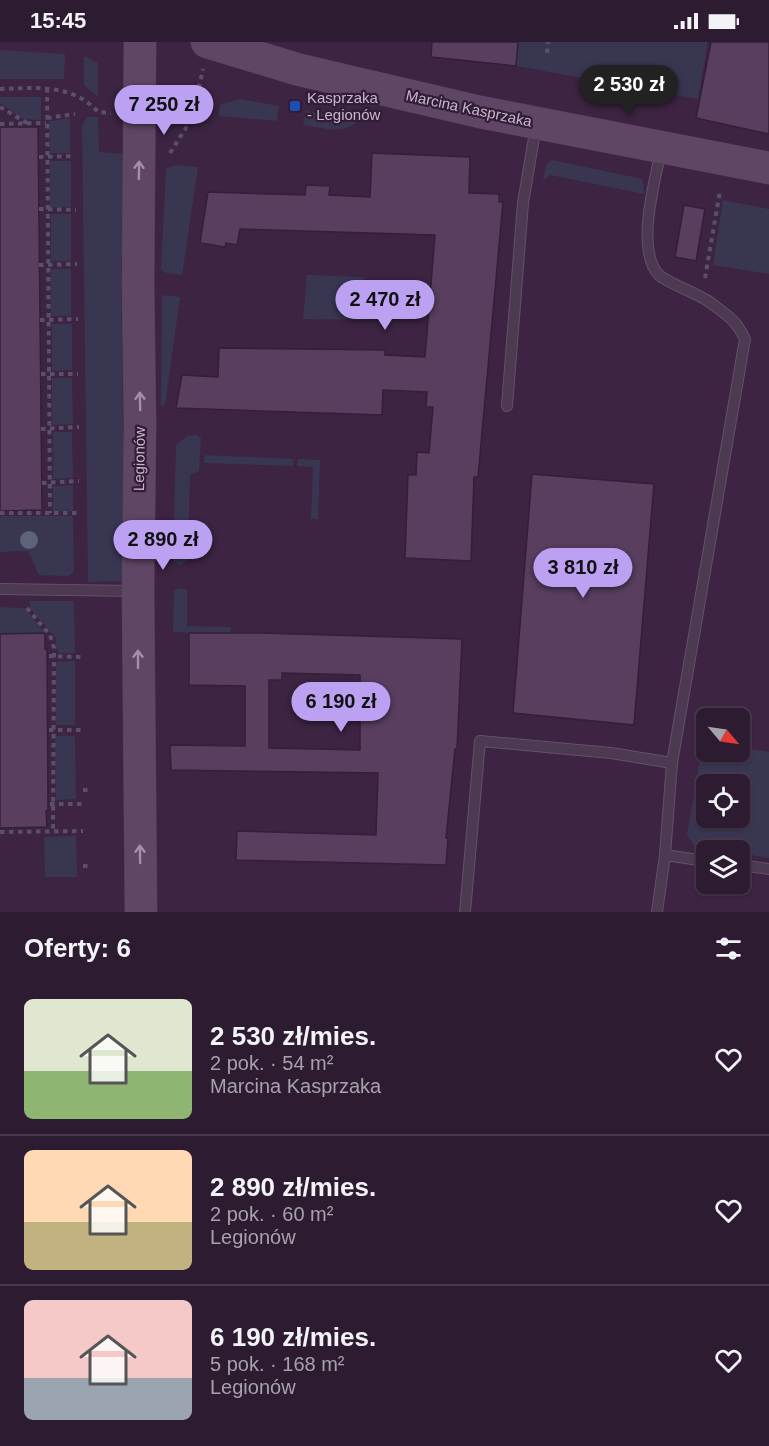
<!DOCTYPE html>
<html lang="pl">
<head>
<meta charset="utf-8">
<style>
  body { margin:0; font-family:Helvetica,sans-serif; background:#39283e; color:#f1f3f6; height:100vh; display:flex; flex-direction:column; font-size:22px; white-space:nowrap }
  * { box-sizing:border-box; margin:0 }
  p { font-size:20px; color:#a7a1ac }
  .icon { flex:none; width:33px; height:33px; fill:none; stroke:currentColor; stroke-width:2; stroke-linecap:round; stroke-linejoin:round }
  .map { position:relative; height:870px; overflow:hidden }
  .drawer { display:flex; flex-direction:column; background:#2d1b32; flex:1 }
  .drawer>* { flex:none }
  .needle { width:39px; rotate:119deg }
  .fabs { position:absolute; left:696px; top:666px; display:grid; gap:12px }
  .fabs a { display:grid; place-items:center; width:54px; height:54px; border-radius:9px; background:#2d1b32; box-shadow:0 2px 4px #0004,0 0 0 2px #48394d; font-size:30px }
  .price { position:absolute; translate:-50% -51px; padding:0 14px; border-radius:21px; background:#bca0f2; color:#111; font-size:20px; line-height:39px; filter:drop-shadow(0 2px 3px #0008) }
  .price::after { content:''; position:absolute; left:50%; top:36px; width:18px; height:14px; margin-left:-9px; background:inherit; clip-path:polygon(0 0,100% 0,50% 100%) }
  .price.active { background:#222; color:#fff }
  ul { padding:0; list-style:none }
  li { display:flex; align-items:center; gap:18px; height:150px; padding:0 24px }
  li+li { border-top:2px solid #48394d }
  li span { display:grid; place-items:center; flex:none; width:168px; height:120px; border-radius:9px; color:#555 }
  li>.icon { margin-inline-start:auto }
  span .icon { width:72px; height:72px; fill:#fffc; stroke-width:1 }
  li b { font-size:26px }
  h2 { display:flex; justify-content:space-between; align-items:center; height:72px; padding:0 24px; font-size:26px }
  .status { display:flex; justify-content:space-between; align-items:center; height:42px; padding:0 30px; background:#2d1b32; direction:ltr }
  .status svg { height:16px; fill:currentColor }
  .map>svg:first-child { display:block }
  .green { fill:#393652; fill-rule:evenodd }
  .building { fill:#593e60; stroke:#341f39; stroke-width:1.5; fill-rule:evenodd }
  .lines { fill:none; stroke-linecap:round; stroke-linejoin:round }
  .lane-casing { stroke:#655069; stroke-width:12 }
  .secondary-casing { stroke:#533f58; stroke-width:33 }
  .path { stroke:#5a506b; stroke-width:4; stroke-dasharray:4.5 4.5; stroke-linecap:butt }
  .lane { stroke:#4d3952; stroke-width:10 }
  .secondary { stroke:#604665; stroke-width:32 }
  .tree { fill:#5e627a }
  .oneway { stroke:#a48ea8 }
  .transit-dot { fill:#1a4fb4; stroke:#321d37; stroke-width:2 }
  .labels { text-anchor:middle; dominant-baseline:central; stroke-width:4.5; stroke-linejoin:round; paint-order:stroke }
  .poi-label { font-size:15px; fill:#c8b5cc; stroke:#321d37; text-anchor:start }
  .street-label { font-size:15px; fill:#c8b5cc; stroke:#321d37 }
</style>
</head>
<body>
<div class="status"><b>15:45</b><svg viewBox="0 0 49 12"><path d="M0 12V9h3v3zM5 12V6h3v6zM10 12V3h3v9zM15 12V0h3v12zM26 1h20v11H26zM47 4h2v5h-2z"/></svg></div>
<div class="map">
<svg width="769" height="870" viewBox="0 0 769 870">
  <rect width="100%" height="100%" fill="#3c2442"/>
  <path class="green" d="M518 0H708L698 57 516 24Z
    M0 8 65 12 64 37H0Z
    M84 14 98 21V55L84 43Z
    M0 55H41V78L23 77 0 61Z
    M240 57 279 64 277 79 219 74 220 63Z
    M306 69 358 79C343 93 323 86 303 83Z
    M87 75H98L99 110 124 112 125 201 121 216 125 539 88 540 82 84Z
    M70 76V111H50L49 79Z
    M552 118 643 137 644 152 550 133 543 139 546 123Z
    M50 119H71V165H50Z
    M174 123 198 125 182 233 166 231 161 227 166 127Z
    M723 158 769 167V232L713 223Z
    M51 172H71V219H51Z
    M51 227H71V274H51Z
    M307 233 364 235 363 278 303 277Z
    M162 253 180 255 165 363H161Z
    M52 282H72V328L52 329Z
    M52 336H72L73 382 52 383Z
    M53 390H72L73 436 53 437Z
    M197 393 201 396 199 429 190 433 188 518 181 523 173 519 176 403 187 394Z
    M205 413 293 417V424L204 421Z
    M298 417 320 418 318 477H311L313 425 297 424Z
    M73 443V469H53V444Z
    M0 474H73L74 530 69 534 39 533 28 509 0 510Z
    M181 546 187 548V584L231 585 230 592 173 590 174 548Z
    M30 559H74L75 611H59L56 606V596L30 566Z
    M0 565 25 566 45 591 0 592Z
    M75 619V683H56V620Z
    M55 694H75L76 757 56 758Z
    M703 699H706V710H740V705L769 710V816L740 811V808H725L694 803 687 793ZM740 742V776H706V742Z
    M76 794 77 835H45L44 795Z"/>
  <path class="building" d="M432 0H518L516 24 431 15Z
    M711 0H769V92L696 76Z
    M0 85H38L42 468 0 469Z
    M372 111 470 115 469 151 499 152V160H503L478 435H474L471 519 405 516 408 433H416L417 410 429 411 433 365H426L427 350 383 348 382 373 176 366 182 333 218 335 219 306 385 308V313L425 315 435 193 240 187 237 203 226 201 225 205 200 201 208 150 305 153 306 143 330 144 329 153 370 155Z
    M684 163 705 167 696 219 675 215Z
    M532 432 654 442 634 683 513 671Z
    M45 591V607H47L48 769H46L47 785 0 786V592Z
    M189 591H262L462 597 457 707H455L446 796H448L446 823 236 818 237 789 376 793 378 731 171 728 170 703 245 704V644L189 643ZM282 631 360 633V708L269 706V638H282Z"/>
  <g class="lines">
    <defs>
      <path id="lane" d="M507 364 523 161 536 84
        M0 547 134 549
        M665 813 706 819
        M740 823 769 827
        M465 870 480 699 611 711 672 721 745 297C736 278 728 274 711 261 698 251 669 242 659 233 635 208 655 139 661 108
        M657 870 665 813 672 721"/>
      <path id="secondary" d="M140 0 138 241 140 382 138 549 141 870
        M207 0 300 28 480 70 769 126"/>
    </defs>
    <use href="#lane" class="lane-casing"/>
    <use href="#secondary" class="secondary-casing"/>
    <path class="path" d="M547 11 548 0
      M47 46 50 471
      M0 47C35 46 72 41 98 70L111 71
      M0 65 27 81
      M167 74 179 71 196 62
      M47 76 75 72
      M0 82 46 81
      M170 111 192 76 203 27
      M39 115 75 114
      M39 167 76 168
      M39 223 77 222
      M705 236 720 149
      M40 278 78 277
      M41 332H78
      M41 387 79 385
      M42 441 79 439
      M0 471H80
      M27 566 50 593 54 606 53 789
      M49 614 81 615
      M49 688H82
      M83 748H88
      M50 762H83
      M0 790 83 789
      M83 824H88"/>
    <use href="#lane" class="lane"/>
    <use href="#secondary" class="secondary"/>
  </g>
  <circle class="tree" cx="29" cy="498" r="9"/>
  <defs><path id="oneway-shaft" d="M-6 0H5M1.5-3L5.5 0L1.5 3" fill="none" stroke-width="1.6" stroke-linecap="round" stroke-linejoin="round" transform="scale(1.5)"/></defs>
  <g class="oneway">
    <use href="#oneway-shaft" transform="translate(139 128) rotate(-89)"/>
    <use href="#oneway-shaft" transform="translate(140 359) rotate(-91)"/>
    <use href="#oneway-shaft" transform="translate(138 617) rotate(-90)"/>
    <use href="#oneway-shaft" transform="translate(140 812) rotate(-91)"/>
  </g>
  <rect class="transit-dot" x="289" y="58" width="12" height="12" rx="3"/>
  <g class="labels">
    <g class="poi-label">
      <text x="307" y="55">Kasprzaka<tspan x="307" dy="17">- Legionów</tspan></text>
    </g>
    <g class="street-label">
      <text transform="translate(469 66) rotate(12)">Marcina Kasprzaka</text>
      <text transform="translate(139 417) rotate(-89)">Legionów</text>
    </g>
  </g>
</svg>
<div class="fabs">
<a><svg class="needle" viewBox="-14 -14 28 28"><path d="M0-13l5 13h-10z" fill="#e53935"/><path d="M0 13l5-13h-10z" fill="#a7a1ac"/></svg></a>
<a><svg class="icon" aria-label="locate" viewBox="0 0 24 24"><circle cx="12" cy="12" r="6"/><path d="M12 2v4M12 18v4M2 12h4M18 12h4"/></svg></a>
<a><svg class="icon" aria-label="layers" viewBox="0 0 24 24"><path d="M12 4l9 5-9 5-9-5zM3 14l9 5 9-5"/></svg></a>
</div>
<b class="price active" style="left:629px;top:74px">2 530 zł</b>
<b class="price" style="left:164px;top:94px">7 250 zł</b>
<b class="price" style="left:385px;top:289px">2 470 zł</b>
<b class="price" style="left:163px;top:529px">2 890 zł</b>
<b class="price" style="left:583px;top:557px">3 810 zł</b>
<b class="price" style="left:341px;top:691px">6 190 zł</b>
</div>
<section class="drawer">
<h2>Oferty: 6<svg class="icon" aria-label="filters" viewBox="0 0 24 24"><path d="M4 7h16M4 17h16"/><circle cx="9" cy="7" r="2"/><circle cx="15" cy="17" r="2"/></svg></h2>
<ul>
<li><span style="background:linear-gradient(#dfe7d0 60%,#8fb573 0)"><svg class="icon" aria-label="home" viewBox="0 0 24 24"><path d="M3 11l9-7 9 7M6 9v11h12V9"/></svg></span><div><b>2 530 zł/mies.</b><p>2 pok. · 54 m²</p><p>Marcina Kasprzaka</p></div><svg class="icon" aria-label="heart" viewBox="0 0 24 24"><path d="M12 20l-8-8c-3-5 5-10 8-4 3-6 11-1 8 4z"/></svg></li>
<li><span style="background:linear-gradient(#ffd9b3 60%,#c2b280 0)"><svg class="icon" aria-label="home" viewBox="0 0 24 24"><path d="M3 11l9-7 9 7M6 9v11h12V9"/></svg></span><div><b>2 890 zł/mies.</b><p>2 pok. · 60 m²</p><p>Legionów</p></div><svg class="icon" aria-label="heart" viewBox="0 0 24 24"><path d="M12 20l-8-8c-3-5 5-10 8-4 3-6 11-1 8 4z"/></svg></li>
<li><span style="background:linear-gradient(#f6c9c9 65%,#9aa5b1 0)"><svg class="icon" aria-label="home" viewBox="0 0 24 24"><path d="M3 11l9-7 9 7M6 9v11h12V9"/></svg></span><div><b>6 190 zł/mies.</b><p>5 pok. · 168 m²</p><p>Legionów</p></div><svg class="icon" aria-label="heart" viewBox="0 0 24 24"><path d="M12 20l-8-8c-3-5 5-10 8-4 3-6 11-1 8 4z"/></svg></li>
</ul>
</section>
</body>
</html>
